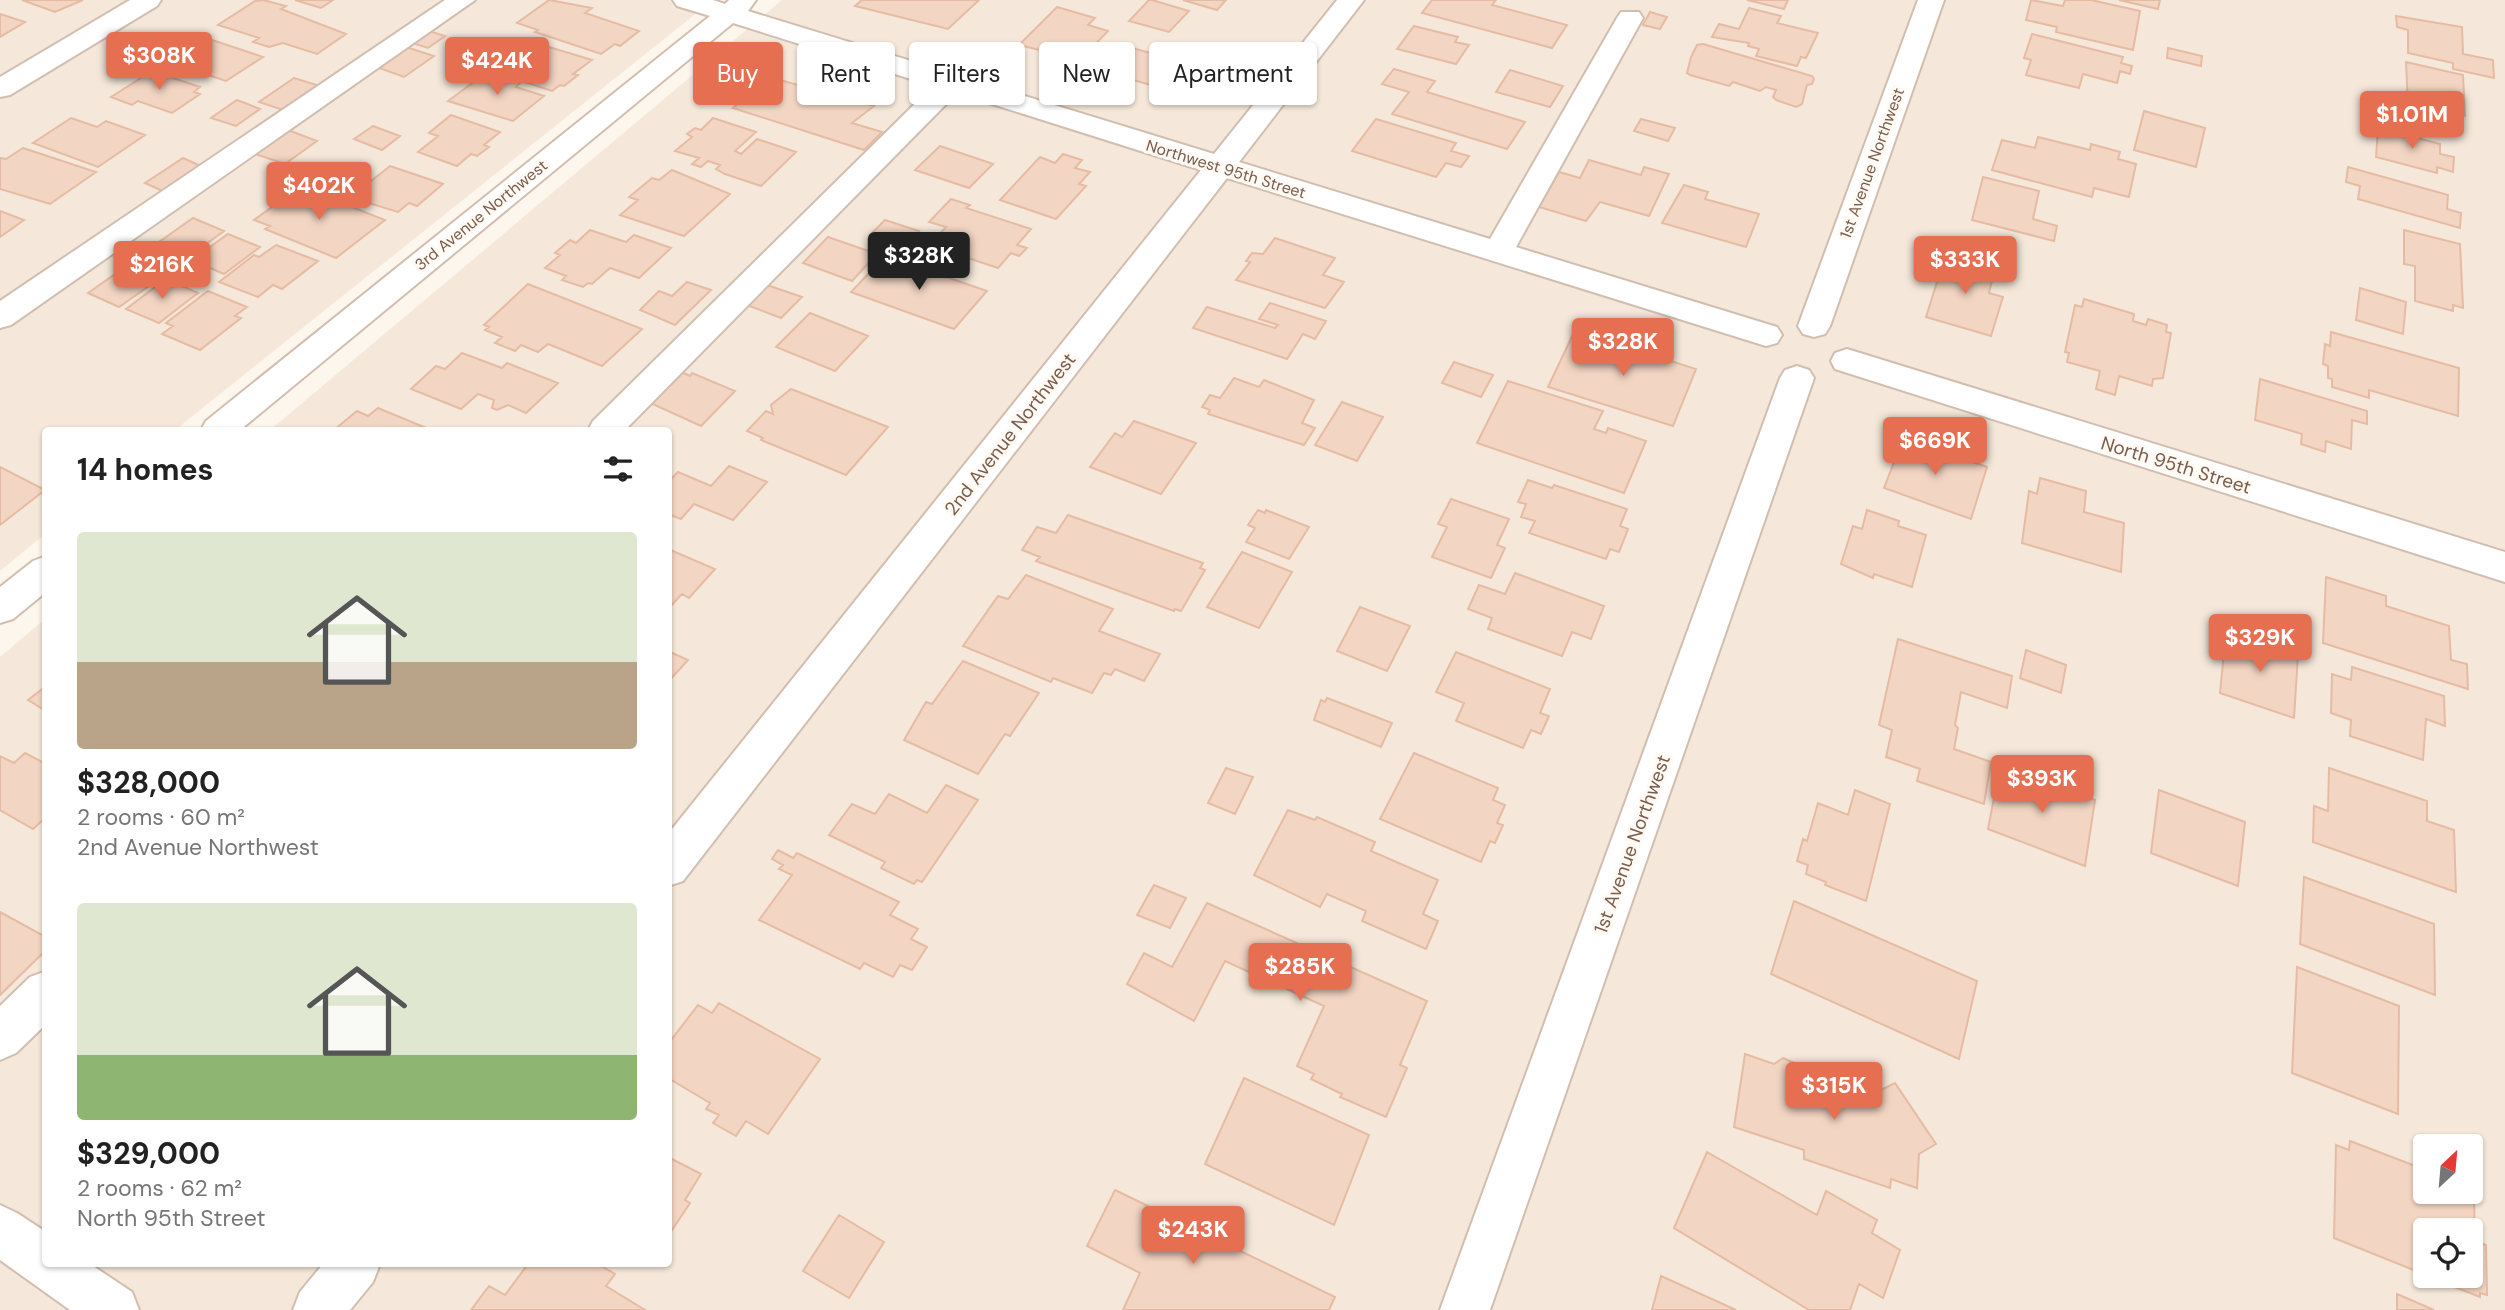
<!DOCTYPE html>
<html lang="en">
<head>
<meta charset="utf-8">
<style>
  body { margin:0; font-family:"DM Sans",sans-serif; background:#f6f6f6; color:#222; height:100vh; display:flex; flex-direction:column; font-size:26px; white-space:nowrap }
  * { box-sizing:border-box; margin:0 }
  p { font-size:23px; color:#767676 }
  .icon { flex:none; width:38px; height:38px; fill:none; stroke:currentColor; stroke-width:2; stroke-linecap:round; stroke-linejoin:round }
  .map { position:relative; flex:1; overflow:hidden }
  .side { position:absolute; left:42px; top:427px; width:630px; height:840px; display:flex; flex-direction:column; background:#fff; border-radius:7px; box-shadow:0 2px 5px #0004 }
  .side>* { flex:none }
  .hud { position:absolute; left:693px; top:42px; width:665px; height:63px; display:flex; gap:14px }
  .needle { width:46px; rotate:26deg }
  .controls { position:absolute; left:2413px; top:1134px; display:grid; gap:14px }
  .controls a { display:grid; place-items:center; width:70px; height:70px; border-radius:7px; background:#fff; box-shadow:0 2px 5px #0004; font-size:35px }
  .price { position:absolute; translate:-50% -60px; padding:0 16px; border-radius:7px; background:#e76f51; color:#fff; font-size:23px; line-height:46px; filter:drop-shadow(0 2px 4px #0008) }
  .price::after { content:''; position:absolute; left:50%; top:42px; width:21px; height:16px; margin-left:-10px; background:inherit; clip-path:polygon(0 0,100% 0,50% 100%) }
  .price.selected { background:#222; color:#fff }
  ul { padding:0; list-style:none }
  li { display:grid; align-content:center; gap:14px; height:371px; padding:0 35px }
  li span { display:grid; place-items:center; height:217px; border-radius:7px; color:#555 }
  li>.icon { margin-inline-start:auto }
  span .icon { width:126px; height:126px; fill:#fffc; stroke-width:1 }
  li b { font-size:30px }
  h2 { display:flex; justify-content:space-between; align-items:center; height:84px; padding:0 35px; font-size:30px }
  .pill { padding:0 24px; border-radius:7px; background:#fff; box-shadow:0 2px 5px #0004; font-size:24px; line-height:63px }
  .pill.selected { background:#e76f51; color:#fff }
  .map>svg:first-child { display:block }
  .residential { fill:#f5e8da; fill-rule:evenodd }
  .building { fill:#f3d5c3; stroke:#e6bba3; stroke-width:2 }
  .lines { fill:none; stroke-linecap:round; stroke-linejoin:round }
  .minor-casing { stroke:#d1beb0; stroke-width:4 }
  .minor { fill:#fff; fill-rule:evenodd }
  .labels { text-anchor:middle; dominant-baseline:central; stroke-width:6; stroke-linejoin:round; paint-order:stroke }
  .far-street-label { font-size:16px; fill:#7a5c4d; stroke:#fffaf3 }
  .street-label { font-size:19px; fill:#7a5c4d; stroke:#fffaf3 }
</style>
</head>
<body>
<div class="map">
<svg width="2505" height="1310" viewBox="0 0 2505 1310">
  <rect width="100%" height="100%" fill="#fdf6ec"/>
  <path class="residential" d="M0 0H713L175 430H46L45 534 0 571Z
    M782 0H2505V1310H0V657L45 619 46 1264H668V430H270ZM2426 1146H2471V1192H2426ZM2426 1230H2471V1276H2426Z"/>
  <path class="building" d="M22 0H83L55 12Z
    M263 0 286 6 281 9 346 34 317 54 283 43 269 47 253 42 259 38 218 25 255 1Z
    M295 0H333L321 8Z
    M549 0 592 8 585 13 639 31 620 46 615 44 601 54 535 32 538 30 517 23Z
    M862 0H979L948 29 855 6Z
    M1149 0H1152L1189 11 1169 32 1129 21Z
    M1183 0H1226L1217 10Z
    M1432 0H1496L1492 5 1567 25 1552 48 1422 13Z
    M1747 0H1788L1784 9Z
    M2031 0 2063 6 2065 0H2091L2140 11 2133 50 2056 32 2057 27 2026 20Z
    M2119 0H2160L2158 9Z
    M1057 7 1095 18 1088 25 1108 31 1080 60 1019 45Z
    M1749 8 1781 16 1777 23 1818 33 1806 58 1801 57 1797 66 1756 56 1759 49 1748 46 1749 43 1712 37 1719 24 1739 29Z
    M1650 12 1667 17 1660 29 1643 25Z
    M0 14 25 22 0 37Z
    M2396 16 2462 27 2463 54 2493 60 2494 78 2453 69V63L2408 53V30L2397 27Z
    M1414 26 1458 37 1455 42 1469 45 1456 64 1397 49Z
    M429 31 445 36 428 48 412 43Z
    M2032 34 2123 57 2121 63 2132 66 2130 74 2120 71 2117 83 2083 74 2079 88 2026 75 2031 60 2024 58Z
    M200 36 263 57 226 81 162 60Z
    M1114 43 1194 65 1172 91 1091 68Z
    M1703 44 1812 76 1814 79 1812 84 1807 85 1802 104 1796 107 1776 100 1773 97 1776 90 1766 87 1760 91 1733 82 1729 86 1690 75 1687 73 1691 57 1697 45Z
    M400 45 434 56 404 77 371 65Z
    M549 47 592 60 573 74 578 75 564 86 560 85 552 91 509 77Z
    M2168 48 2202 56 2201 66 2167 58Z
    M2406 62 2463 75 2465 116 2418 105 2419 110 2408 107Z
    M1394 69 1435 81 1427 92 1525 122 1507 149 1392 114 1409 92 1382 84Z
    M1510 70 1563 86 1550 107 1496 92Z
    M152 71 200 87 194 92 200 94 172 113 138 101 132 105 111 97Z
    M487 72 520 83 516 87 544 96 513 121 448 101Z
    M769 77 874 106 852 123 882 132 864 150 733 108Z
    M294 78 320 86 286 111 259 102Z
    M237 100 260 109 236 126 211 118Z
    M2144 111 2205 128 2196 167 2134 150Z
    M451 115 500 132 484 145 489 147 477 156 471 154 457 166 418 152 438 136 429 133Z
    M71 118 97 127 106 121 145 135 98 167 33 143Z
    M713 118 756 132 735 151 741 154 757 139 796 152 761 186 725 174 716 169 720 165 708 161 701 167 692 164 699 158 675 151 692 137 687 134 695 128 701 130Z
    M1376 119 1456 143 1451 151 1469 156 1461 167 1446 163 1436 177 1352 151Z
    M1641 119 1675 128 1668 141 1634 131Z
    M373 126 400 136 382 150 354 139Z
    M2378 128 2417 134V138L2440 144V154L2454 157 2453 172 2437 167V173L2376 157Z
    M288 130 317 141 285 164 255 154Z
    M2038 137 2090 150 2091 144 2120 152 2118 159 2136 164 2129 197 2094 188 2092 197 1992 170 2002 140 2035 148Z
    M940 146 993 164 969 188 915 170Z
    M23 148 96 172 50 204 0 189V158L6 159Z
    M1063 154 1082 160 1075 168 1090 172 1079 184 1086 186 1056 219 1000 200 1040 157 1055 163Z
    M183 158 203 167 165 192 145 183Z
    M1589 160 1641 175 1644 167 1669 174 1649 216 1600 202 1586 221 1539 207 1559 172 1580 178Z
    M390 166 443 184 417 206 409 203 398 212 349 197 363 186 358 184 366 179 371 181Z
    M2348 167 2448 195 2447 209 2461 213 2460 228 2358 199 2360 186 2346 182Z
    M672 170 730 194 684 236 620 215 638 200 629 197 652 178 659 180Z
    M1983 177 2039 191 2033 219 2057 226 2054 241 1972 220Z
    M1684 185 1708 192 1705 199 1759 214 1746 247 1662 223Z
    M298 188 316 193 385 220 336 258 265 229 270 226 254 220Z
    M951 199 970 205 966 208 1031 229 1017 245 1027 248 1019 256 1011 253 998 268 929 245 946 227 929 222Z
    M0 211 24 220 0 237Z
    M193 218 224 231 187 258 156 244Z
    M885 220 919 231 905 246 871 234Z
    M590 230 626 242 634 235 671 248 639 278 610 268 592 284 588 283 583 287 562 280 566 276 545 268 560 255 555 253 570 240 576 243Z
    M2404 230 2460 244 2463 308 2453 305V311L2415 301V266L2404 264Z
    M228 234 260 247 224 274 192 260Z
    M828 237 877 254 852 281 803 263Z
    M1275 238 1335 258 1323 275 1344 282 1325 308 1236 280 1250 262 1246 261 1252 253 1263 254Z
    M276 245 318 261 282 289 273 285 258 297 219 282 254 255 259 257Z
    M1946 253 1995 268 1989 293 2003 297 1991 336 1926 317Z
    M885 256 987 291 954 329 851 292Z
    M128 265 159 279 119 307 88 293Z
    M166 279 198 293 159 323 126 309Z
    M687 282 711 290 675 325 640 310 659 291 672 296Z
    M528 284 642 329 602 366 548 344 538 352 521 345 515 351 495 343 502 337 485 330 489 327 484 325Z
    M767 285 802 297 781 318 747 305Z
    M2360 288 2406 302 2403 334 2356 320Z
    M208 291 247 307 235 316 241 318 200 350 162 334 173 326 166 323Z
    M2084 299 2134 314 2133 321 2146 325 2148 319 2167 325 2166 332 2171 333 2163 378 2153 379 2152 386 2119 376 2115 395 2096 389 2100 371 2067 362 2069 353 2065 352 2075 305 2082 307Z
    M1270 303 1326 321 1315 339 1303 334 1287 359 1193 328 1207 307 1275 328 1278 325 1259 319Z
    M810 313 868 336 835 371 776 347Z
    M1575 330 1696 369 1673 426 1548 387Z
    M2331 332 2459 368 2458 416 2369 390V398L2332 387V379L2328 378V366L2323 364 2325 344 2330 346Z
    M462 353 502 368 507 363 558 383 526 413 508 405 497 410 492 408 494 400 478 394 461 409 411 389 436 366 445 369Z
    M1454 362 1493 375 1481 397 1442 383Z
    M679 371 690 376 692 373 735 391 701 426 648 402Z
    M1234 378 1259 387 1264 380 1314 400 1302 423 1315 428 1304 445 1208 414 1210 410 1202 407 1210 395 1220 398Z
    M2260 379 2367 411V424L2352 420 2351 449 2326 441 2325 452 2301 444 2302 434 2255 420Z
    M1508 381 1603 411 1594 429 1606 433 1608 428 1646 441 1624 493 1477 443Z
    M791 389 888 427 846 475 761 440 763 438 747 431 766 411 773 414 771 405Z
    M1342 402 1383 417 1357 461 1315 445Z
    M378 408 431 430H334L357 411 368 416Z
    M1134 421 1196 443 1161 494 1090 467 1115 433 1122 437Z
    M1895 435 1987 467 1971 519 1884 488 1896 457 1888 454Z
    M729 466 767 482 733 520 694 504 681 519 668 514V482L678 472 711 486Z
    M0 467 45 490 0 525Z
    M2040 478 2086 491 2084 512 2124 523 2121 572 2022 543 2029 491 2037 494Z
    M1528 480 1552 488 1554 485 1627 509 1620 526 1628 529 1619 552 1610 549 1606 559 1529 533 1535 521 1521 517 1526 504 1518 502Z
    M1451 499 1509 519 1497 545 1505 548 1491 578 1432 557 1447 527 1438 524Z
    M1258 510 1265 513 1266 510 1309 527 1289 559 1246 542 1255 528 1248 525Z
    M1867 510 1899 521 1898 526 1926 535 1912 587 1874 574 1873 578 1841 564 1853 526 1862 529Z
    M1068 515 1203 563 1200 568 1205 570 1181 611 1175 609 1174 611 1036 561 1040 557 1022 550 1037 527 1056 533Z
    M668 549 715 569 689 598 682 594 668 609Z
    M1242 552 1292 572 1259 628 1207 607Z
    M1515 573 1604 606 1591 639 1572 632 1562 656 1488 629 1492 618 1468 609 1479 585 1505 594Z
    M1026 575 1113 609 1099 631 1160 654 1144 681 1115 669 1111 675 1104 673 1092 693 1053 678 1051 682 963 646 998 596 1008 599Z
    M2326 577 2386 596V606L2449 626 2451 660 2467 664 2468 689 2323 643Z
    M1360 607 1410 626 1387 671 1337 651Z
    M2226 631 2298 655 2294 718 2220 693Z
    M1898 639 2012 676 2007 708 1961 692 1955 725 1958 728 1954 749 1991 762 1984 804 1917 781 1920 769 1886 757 1892 730 1879 725Z
    M2026 650 2066 665 2061 693 2020 678Z
    M668 651 688 660 668 682Z
    M1456 652 1550 689 1540 713 1549 716 1541 734 1531 730 1523 748 1456 721 1464 703 1436 692Z
    M963 661 1039 693 1010 736 1005 734 978 774 904 740 926 702 932 704Z
    M2352 667 2444 696 2445 726 2426 719 2423 760 2350 736 2351 720 2331 713 2332 674 2351 680Z
    M46 686V711L28 700Z
    M1327 698 1392 723 1381 747 1314 720 1321 700 1325 702Z
    M25 753 46 764V817L33 829 0 810V756L14 763Z
    M1414 753 1498 788 1493 800 1505 805 1497 823 1503 825 1495 843 1490 841 1481 862 1380 819Z
    M2000 766 2095 800 2085 866 1988 829Z
    M1226 768 1253 777 1235 814 1208 803Z
    M2329 768 2427 801V821L2454 830 2456 892 2313 842 2314 806 2328 811Z
    M946 785 978 800 922 882 917 880 914 884 881 868 885 862 829 835 852 804 875 814 889 794 927 813Z
    M1855 790 1890 804 1866 901 1825 885 1826 882 1806 874 1808 865 1797 861 1803 839 1807 841 1818 803 1848 815Z
    M2159 790 2245 822 2238 886 2151 853Z
    M1288 810 1315 820 1317 817 1375 842 1371 851 1438 880 1423 914 1438 921 1426 949 1362 921 1366 911 1327 894 1320 907 1254 875Z
    M778 850 793 858 797 853 899 902 890 915 918 929 911 939 927 947 912 970 900 965 893 977 864 963 860 969 759 920 792 875 779 869 783 865 772 859Z
    M2304 877 2434 924 2435 995 2300 944Z
    M1154 885 1186 898 1170 928 1137 915Z
    M1794 901 1977 981 1959 1059 1771 974Z
    M1207 903 1427 1001 1400 1065 1407 1068 1386 1117 1340 1097 1342 1094 1311 1079 1314 1074 1297 1066 1324 1006 1225 961 1194 1021 1127 984 1144 953 1172 967Z
    M0 912 46 937V950L0 995Z
    M2297 967 2399 1006 2398 1114 2292 1073Z
    M719 1003 820 1059 768 1134 746 1121 736 1136 713 1123 719 1115 706 1109 710 1103 668 1078V1044L698 1005 712 1013Z
    M1745 1054 1774 1064 1783 1058 1799 1065 1809 1080 1830 1091 1863 1074 1875 1093 1895 1083 1936 1144 1919 1154 1917 1188 1891 1179 1890 1188 1804 1159V1150L1734 1127Z
    M1244 1078 1369 1135 1334 1225 1205 1164Z
    M2350 1141 2426 1170V1192H2459L2474 1198 2475 1241 2486 1245 2487 1295 2480 1293V1297L2427 1276H2471V1230H2426V1275L2334 1238 2336 1145 2349 1150Z
    M1707 1152 1817 1215 1826 1191 1877 1220 1872 1233 1900 1250 1883 1298 1859 1284 1850 1310H1809L1674 1228Z
    M668 1157 701 1174 685 1200 690 1203 668 1236Z
    M1115 1190 1335 1297 1329 1310H1123L1140 1273 1087 1246Z
    M839 1215 884 1242 849 1298 803 1271Z
    M528 1264H598L615 1274 606 1286 645 1310H471L489 1286 505 1295Z
    M1661 1276 1736 1310H1652Z
    M2397 1294 2434 1310H2397Z"/>
  <g class="lines">
    <defs>
      <path id="minor" d="M130 0H161L157 6 10 95 0 97V77Z
        M445 0H475L11 325 0 328V301Z
        M673 0H713L725 4 729 0H756L748 11 1214 154 1337 0H1364L1239 162 1490 239 1617 18 1621 12H1639L1643 18 1516 247 1777 327 1782 335 1777 343 1766 346 1227 178 683 881 668 886V834L1201 170 957 93 625 430H588L593 421 933 86 733 23 240 430H201L206 421 710 16 677 6Z
        M1918 0H1944L1830 326 1825 334 1814 337 1803 334 1798 326Z
        M1847 349 2505 552V582L1835 369 1831 361 1835 353Z
        M1797 366 1809 370 1814 378 1490 1310H1440L1780 378 1785 370Z
        M46 556V592L13 619 0 623V587L33 561Z
        M46 971V1024L16 1053 0 1060V1006L30 977Z
        M0 1205 17 1213 46 1232V1264H90L132 1292 139 1310H70L0 1260Z
        M323 1264H380L373 1282 350 1310H293L300 1292Z"/>
    </defs>
    <use href="#minor" class="minor-casing"/>
    <use href="#minor" class="minor"/>
  </g>
  <g class="labels">
    <g class="far-street-label">
      <text transform="translate(1872 163) rotate(-70)">1st Avenue Northwest</text>
      <text transform="translate(1226 169) rotate(17)">Northwest 95th Street</text>
      <text transform="translate(481 215) rotate(-39)">3rd Avenue Northwest</text>
    </g>
    <g class="street-label">
      <text transform="translate(1010 434) rotate(-52)">2nd Avenue Northwest</text>
      <text transform="translate(2176 465) rotate(17)">North 95th Street</text>
      <text transform="translate(1632 844) rotate(-70)">1st Avenue Northwest</text>
    </g>
  </g>
</svg>
<div class="controls">
<a><svg class="needle" viewBox="-14 -14 28 28"><path d="M0-13l5 13h-10z" fill="#e53935"/><path d="M0 13l5-13h-10z" fill="#767676"/></svg></a>
<a><svg class="icon" aria-label="locate" viewBox="0 0 24 24"><circle cx="12" cy="12" r="6"/><path d="M12 2v4M12 18v4M2 12h4M18 12h4"/></svg></a>
</div>
<b class="price" style="left:159px;top:92px">$308K</b>
<b class="price" style="left:497px;top:97px">$424K</b>
<b class="price" style="left:2412px;top:151px">$1.01M</b>
<b class="price" style="left:319px;top:222px">$402K</b>
<b class="price selected" style="left:919px;top:292px">$328K</b>
<b class="price" style="left:1965px;top:296px">$333K</b>
<b class="price" style="left:162px;top:301px">$216K</b>
<b class="price" style="left:1623px;top:378px">$328K</b>
<b class="price" style="left:1935px;top:477px">$669K</b>
<b class="price" style="left:2260px;top:674px">$329K</b>
<b class="price" style="left:2042px;top:815px">$393K</b>
<b class="price" style="left:1300px;top:1003px">$285K</b>
<b class="price" style="left:1834px;top:1122px">$315K</b>
<b class="price" style="left:1193px;top:1266px">$243K</b>
<div class="hud">
<a class="pill selected">Buy</a>
<a class="pill">Rent</a>
<a class="pill">Filters</a>
<a class="pill">New</a>
<a class="pill">Apartment</a>
</div>
<section class="side">
<h2>14 homes<svg class="icon" aria-label="filters" viewBox="0 0 24 24"><path d="M4 7h16M4 17h16"/><circle cx="9" cy="7" r="2"/><circle cx="15" cy="17" r="2"/></svg></h2>
<ul>
<li><span style="background:linear-gradient(#dfe7d0 60%,#b9a48a 0)"><svg class="icon" aria-label="home" viewBox="0 0 24 24"><path d="M3 11l9-7 9 7M6 9v11h12V9"/></svg></span><div><b>$328,000</b><p>2 rooms · 60 m²</p><p>2nd Avenue Northwest</p></div></li>
<li><span style="background:linear-gradient(#dfe7d0 70%,#8fb573 0)"><svg class="icon" aria-label="home" viewBox="0 0 24 24"><path d="M3 11l9-7 9 7M6 9v11h12V9"/></svg></span><div><b>$329,000</b><p>2 rooms · 62 m²</p><p>North 95th Street</p></div></li>
</ul>
</section>
</div>
</body>
</html>
